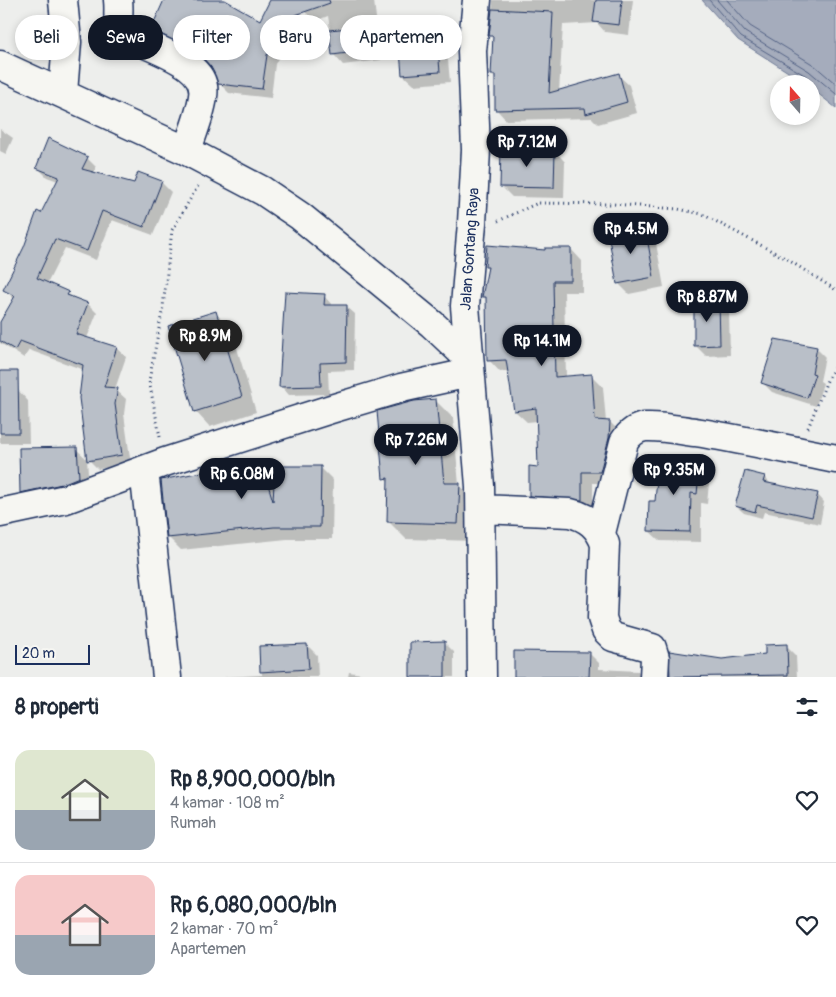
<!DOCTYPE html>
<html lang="id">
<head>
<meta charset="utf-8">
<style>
  body { margin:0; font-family:Pangolin,sans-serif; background:#f2f2f3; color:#1f2937; height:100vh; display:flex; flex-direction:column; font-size:19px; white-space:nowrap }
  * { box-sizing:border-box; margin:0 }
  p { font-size:16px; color:#747a83 }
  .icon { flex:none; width:28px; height:28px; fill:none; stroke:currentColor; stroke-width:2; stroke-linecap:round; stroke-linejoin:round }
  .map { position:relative; height:677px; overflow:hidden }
  .side { display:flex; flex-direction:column; background:#fff; flex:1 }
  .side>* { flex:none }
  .hud { position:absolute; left:15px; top:15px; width:500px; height:45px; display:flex; gap:10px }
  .needle { width:32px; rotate:340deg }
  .tools { position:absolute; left:770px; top:75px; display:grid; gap:10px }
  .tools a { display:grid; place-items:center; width:50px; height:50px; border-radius:50%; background:#fff; box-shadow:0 2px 8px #0003; font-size:25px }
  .scale { position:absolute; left:15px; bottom:12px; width:75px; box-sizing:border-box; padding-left:5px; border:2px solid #1b2f5e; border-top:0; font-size:14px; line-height:18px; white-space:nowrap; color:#1b2f5e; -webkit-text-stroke:4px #f6f6f2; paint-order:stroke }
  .price { position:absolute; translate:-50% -42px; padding:0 11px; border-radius:18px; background:#111827; color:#fff; font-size:16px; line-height:32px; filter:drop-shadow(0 1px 2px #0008) }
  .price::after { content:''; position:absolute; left:50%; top:30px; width:15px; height:11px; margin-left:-8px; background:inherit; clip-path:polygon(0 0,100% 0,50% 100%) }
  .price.active { background:#222; color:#fff }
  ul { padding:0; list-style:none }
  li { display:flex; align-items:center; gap:15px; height:125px; padding:0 15px }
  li+li { border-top:1px solid #e0e1e3 }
  li span { display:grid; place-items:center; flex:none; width:140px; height:100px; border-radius:15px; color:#555 }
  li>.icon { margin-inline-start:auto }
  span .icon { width:60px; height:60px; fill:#fffc; stroke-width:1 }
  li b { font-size:21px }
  h2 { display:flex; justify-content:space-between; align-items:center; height:60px; padding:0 15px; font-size:21px }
  .chip { padding:0 18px; border-radius:22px; background:#fff; box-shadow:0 2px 8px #0003; font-size:18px; line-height:45px }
  .chip.active { background:#111827; color:#fff }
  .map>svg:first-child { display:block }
  .water { fill:#a5acbc; stroke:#6e7a96 }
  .shadow { fill:#0003 }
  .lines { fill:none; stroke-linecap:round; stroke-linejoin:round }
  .shore { stroke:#526184; stroke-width:1 }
  .building { fill:#b9bfc8; stroke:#1b2f5e }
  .street-casing { stroke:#1b2f5e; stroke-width:31 }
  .path { stroke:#1b2f5e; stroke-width:3; stroke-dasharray:1 4; stroke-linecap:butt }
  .street { stroke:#f6f6f2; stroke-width:28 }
  .labels { text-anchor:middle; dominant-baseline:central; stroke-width:4; stroke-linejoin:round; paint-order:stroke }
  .street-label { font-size:15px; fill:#1b2f5e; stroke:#f6f6f2 }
</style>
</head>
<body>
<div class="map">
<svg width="836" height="677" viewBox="0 0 836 677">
  <rect width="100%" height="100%" fill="#edeeec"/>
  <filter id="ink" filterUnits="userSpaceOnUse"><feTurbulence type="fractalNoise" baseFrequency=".02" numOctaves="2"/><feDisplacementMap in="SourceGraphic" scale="10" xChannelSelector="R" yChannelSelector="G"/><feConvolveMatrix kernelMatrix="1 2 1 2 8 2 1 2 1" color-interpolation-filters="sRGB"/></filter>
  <g filter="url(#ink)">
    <path class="water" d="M702 0H836V108L811 88V84H807L738 40Z"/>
    <path class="shadow" d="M166 0H199L261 21 271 0H274L301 14 310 22 294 28 275 64 271 98 229 93 219 83 209 63 162 38 153 29Z
      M301 0H377L374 1 381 60 343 65 334 55 328 16 315 21 305 12Z
      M493 0H633L629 35 605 32 597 23 563 25 559 92 618 75 629 85 637 113 598 124 592 118 506 120 496 109V79L492 75 494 39 490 35Z
      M438 49 448 60 450 82 414 85 403 75Z
      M0 129 13 138 6 154 0 151Z
      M555 151 565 162 564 198 512 197 501 186Z
      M87 158 96 167 94 173 135 184 161 182 171 192 153 235 112 220 96 260 65 248 47 284 88 304 97 313 87 338 116 348 126 357 115 389 126 399 124 414 131 465 98 469 89 460 84 370 29 350 24 358 0 343V325L14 299 5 289 58 181 47 177 38 168Z
      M645 227 655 238 664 287 629 294 618 283Z
      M571 249 582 261V292H564L566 377 591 375 603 387 606 422H610L621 433 612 483H593V511L542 507 530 495 539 468 538 421 527 422 515 411 509 371 500 372 489 360 487 300 484 296 489 269 486 266 546 252Z
      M324 296 333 306H346L355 314 354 370 328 371 329 394 289 395 281 386Z
      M719 301 729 312 730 355 706 356 695 345Z
      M215 313 231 328 256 412 210 427 195 411Z
      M817 349 825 357 820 381 823 383 816 406 772 392 763 383Z
      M18 390 28 401 29 443H0V391Z
      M435 400 453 418 459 485 477 503 476 541 406 539 388 521 389 483 385 478Z
      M76 449 87 459 89 488 31 503 21 492Z
      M258 463 275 480 321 468 333 480 332 539H287L181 550 169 538 162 481Z
      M699 463 710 473 707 504 701 503V542L660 541 649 531 656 502Z
      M764 477 772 485 817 494 824 502 820 524 764 512 762 518 744 513 736 506Z
      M444 642 454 652V677H412Z
      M307 645 317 655 318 677H223L262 675 261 647Z
      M786 646 796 656 797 677H671L670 652 722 660 767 655Z
      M589 653 599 663V669L638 671 644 677H515Z
      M349 672 381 677H348Z"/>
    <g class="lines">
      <path class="shore" d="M709 0 741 37 806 76 811 84
        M717 0 745 32 809 71 836 94
        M727 0 750 26 814 65 836 84"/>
    </g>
    <path class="building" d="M164 0H225L260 20 270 0H329L330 3 284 19 267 55 262 89 218 84 211 67 199 54 151 29Z
      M596 0H622L619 25 593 22Z
      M492 9 553 12 549 93 619 73 627 102 586 114 585 108 495 110V75H491L493 36H489Z
      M369 26 372 50 332 55 329 30Z
      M438 48 440 72 402 75 400 51Z
      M48 138 88 157 82 169 134 183 138 172 162 181 144 227 102 211 87 251 55 239 37 278 69 292 67 295 88 303 76 334 117 347 104 387 118 388 115 404 122 455 87 461 79 398 83 365 20 341 15 350 0 341V322L15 296 3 290 24 247 37 211 41 213 59 177 36 168Z
      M501 149 555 150 554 188 500 187Z
      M645 226 654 277 617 284 608 233Z
      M487 245 545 250V248H571V281H553L555 377 592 374 595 420 610 421 609 438 600 472H582V500L529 496V466L538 467 536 408 514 411 506 360 487 361 486 297H482L488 267H485Z
      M285 292 325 294 324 305H347L346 362 320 363 321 386 279 387Z
      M719 300 720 345 694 346V301Z
      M216 311 242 397 194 412 168 326Z
      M775 339 817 347 812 373 815 374 807 398 761 383Z
      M0 371H18L19 433H0Z
      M436 399 444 483H460L458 524 387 522 388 478 383 479 377 411 414 401Z
      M77 447 79 477 62 484 20 493 19 448Z
      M659 458 700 462 697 494 691 493 690 532 648 531 649 501H655Z
      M258 461V465H262L273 501 275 466H321L320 527H274L167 538 161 480Z
      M745 471 765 476 763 482 818 493 812 517 757 505 755 512 735 506Z
      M445 641V677H410V642Z
      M307 644 309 669 260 672 259 646Z
      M787 644 788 675 670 677 669 651 722 659 765 654V645Z
      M514 651 590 652 589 677H514Z"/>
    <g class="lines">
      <defs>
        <path id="street" d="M118 0C120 16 114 22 128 35 151 50 209 62 203 96 201 114 192 133 187 151
          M477 0 472 51 476 150 472 223 465 306 480 486 482 677
          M0 65 187 151 263 191 300 216 365 269 432 324 468 358
          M63 93 67 42 63 0
          M144 470 167 677
          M481 509 570 513C588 517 599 527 605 544L602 618 606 630 613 637 652 648 655 658 654 677
          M0 513 66 499 165 462 331 409 401 388 469 373
          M601 533 624 442C629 434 636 428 645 427 662 426 679 430 695 432 742 439 789 450 836 459"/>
      </defs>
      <use href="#street" class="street-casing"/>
      <path class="path" d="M498 221 538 203 613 204 678 209 702 214 785 258 836 290
        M808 428 828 378 836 365
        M160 437 149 381 163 307 172 230 198 186"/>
      <use href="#street" class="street"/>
    </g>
  </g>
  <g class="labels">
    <g class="street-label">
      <text transform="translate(470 249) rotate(-86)">Jalan Gontang Raya</text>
    </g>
  </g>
</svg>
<div class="tools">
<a><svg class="needle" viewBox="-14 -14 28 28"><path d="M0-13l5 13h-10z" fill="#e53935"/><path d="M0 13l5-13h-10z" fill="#747a83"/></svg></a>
</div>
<div class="scale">20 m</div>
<b class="price" style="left:527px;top:168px">Rp 7.12M</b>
<b class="price" style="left:631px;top:255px">Rp 4.5M</b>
<b class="price" style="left:707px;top:323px">Rp 8.87M</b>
<b class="price active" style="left:205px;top:362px">Rp 8.9M</b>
<b class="price" style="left:542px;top:367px">Rp 14.1M</b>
<b class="price" style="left:416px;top:466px">Rp 7.26M</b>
<b class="price" style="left:674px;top:496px">Rp 9.35M</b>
<b class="price" style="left:242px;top:500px">Rp 6.08M</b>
<div class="hud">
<a class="chip">Beli</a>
<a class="chip active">Sewa</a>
<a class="chip">Filter</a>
<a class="chip">Baru</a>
<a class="chip">Apartemen</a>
</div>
</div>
<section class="side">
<h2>8 properti<svg class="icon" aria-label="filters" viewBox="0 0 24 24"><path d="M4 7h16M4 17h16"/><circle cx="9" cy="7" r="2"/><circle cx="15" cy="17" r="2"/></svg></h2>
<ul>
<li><span style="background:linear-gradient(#dfe7d0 60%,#9aa5b1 0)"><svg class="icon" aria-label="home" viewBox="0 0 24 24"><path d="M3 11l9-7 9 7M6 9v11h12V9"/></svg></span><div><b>Rp 8,900,000/bln</b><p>4 kamar · 108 m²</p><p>Rumah</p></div><svg class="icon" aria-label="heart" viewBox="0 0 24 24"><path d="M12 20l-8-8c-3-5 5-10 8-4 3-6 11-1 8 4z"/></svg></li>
<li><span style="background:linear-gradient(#f6c9c9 60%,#9aa5b1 0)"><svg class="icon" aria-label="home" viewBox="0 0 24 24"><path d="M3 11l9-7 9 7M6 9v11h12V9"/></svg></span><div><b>Rp 6,080,000/bln</b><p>2 kamar · 70 m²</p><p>Apartemen</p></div><svg class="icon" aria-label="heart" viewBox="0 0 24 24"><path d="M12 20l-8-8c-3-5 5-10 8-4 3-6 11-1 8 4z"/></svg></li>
</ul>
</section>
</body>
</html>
